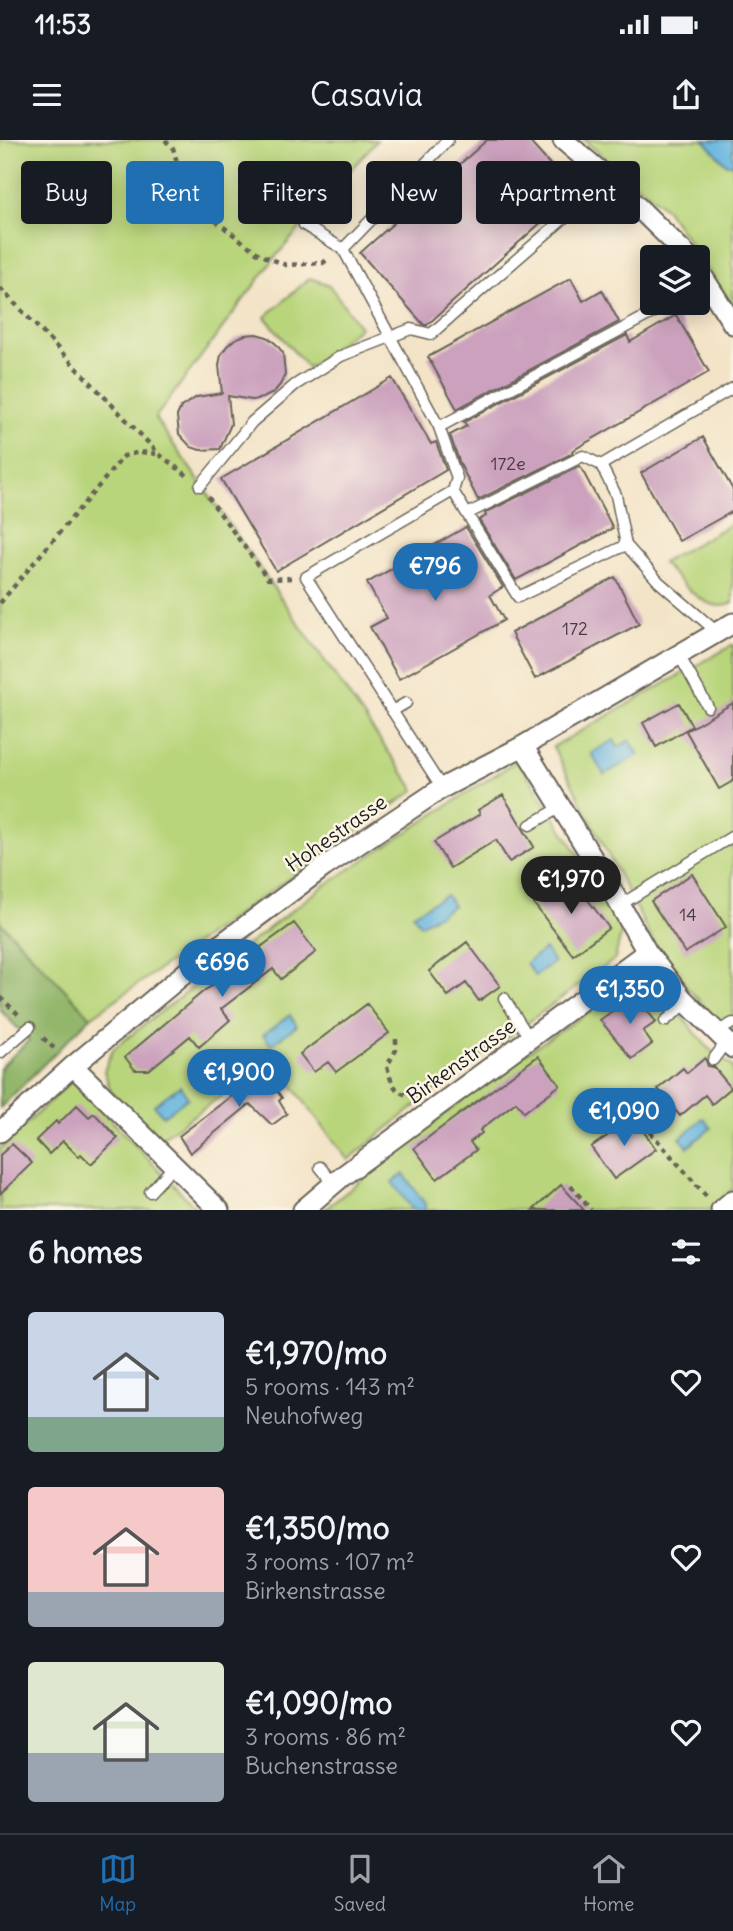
<!DOCTYPE html>
<html lang="en">
<head>
<meta charset="utf-8">
<style>
  body { margin:0; font-family:Delius,sans-serif; background:#20242c; color:#f1f3f6; height:100vh; display:flex; flex-direction:column; font-size:26px; white-space:nowrap }
  * { box-sizing:border-box; margin:0 }
  p { font-size:23px; color:#9ea1a6 }
  .icon { flex:none; width:38px; height:38px; fill:none; stroke:currentColor; stroke-width:2; stroke-linecap:round; stroke-linejoin:round }
  .map { position:relative; height:1070px; overflow:hidden }
  .drawer { display:flex; flex-direction:column; background:#171b24; flex:1 }
  .drawer>* { flex:none }
  .hud { position:absolute; left:21px; top:21px; width:691px; height:63px; display:flex; gap:14px }
  .tools { position:absolute; left:640px; top:105px; display:grid; gap:14px }
  .tools a { display:grid; place-items:center; width:70px; height:70px; border-radius:7px; background:#171b24; box-shadow:0 4px 18px #0003; font-size:35px }
  .price { position:absolute; translate:-50% -60px; padding:0 16px; border-radius:24px; background:#1f6fb2; color:#fff; font-size:23px; line-height:46px; filter:drop-shadow(0 2px 4px #0008) }
  .price::after { content:''; position:absolute; left:50%; top:42px; width:21px; height:16px; margin-left:-10px; background:inherit; clip-path:polygon(0 0,100% 0,50% 100%) }
  .price.selected { background:#222; color:#fff }
  ul { padding:0; list-style:none }
  li { display:flex; align-items:center; gap:21px; height:175px; padding:0 28px }
  li span { display:grid; place-items:center; flex:none; width:196px; height:140px; border-radius:7px; color:#555 }
  li>.icon { margin-inline-start:auto }
  span .icon { width:84px; height:84px; fill:#fffc; stroke-width:1 }
  li b { font-size:30px }
  h2 { display:flex; justify-content:space-between; align-items:center; height:84px; padding:0 28px; font-size:30px }
  .chip { padding:0 24px; border-radius:7px; background:#171b24; box-shadow:0 4px 18px #0003; font-size:24px; line-height:63px }
  .chip.selected { background:#1f6fb2; color:#fff }
  .status { display:flex; justify-content:space-between; align-items:center; height:49px; padding:0 35px; background:#171b24; direction:ltr }
  .status svg { height:19px; fill:currentColor }
  header { display:flex; justify-content:space-between; align-items:center; height:91px; padding:0 28px; background:#171b24; font-size:32px; font-weight:600 }
  .tab-bar { display:flex; justify-content:space-around; align-items:center; height:98px; border-top:2px solid #363941; background:#171b24; font-size:19px; color:#9ea1a6 }
  .tab-bar a { display:grid; justify-items:center; gap:4px }
  .tab-bar .selected { color:#1f6fb2 }
  .map>svg:first-child { display:block }
  .green { fill:#b9d57b; stroke:#6a784c; stroke-width:2 }
  .forest { fill:#92b66b; stroke:#576944; stroke-width:2 }
  .water { fill:#64b4de; stroke:#40687d; stroke-width:2 }
  .building { fill:#cba1bd }
  .lines { fill:none; stroke-linecap:round; stroke-linejoin:round }
  .service-casing { stroke:#676258; stroke-width:13 }
  .minor-casing { stroke:#676258; stroke-width:23 }
  .path { stroke:#676258; stroke-width:4.5; stroke-dasharray:5 5; stroke-linecap:butt }
  .service { stroke:#fff; stroke-width:10 }
  .minor { stroke:#fff; stroke-width:19 }
  .labels { text-anchor:middle; dominant-baseline:central; stroke-width:5; stroke-linejoin:round; paint-order:stroke }
  .number-label { font-size:18px; fill:#483d44 }
  .street-label { font-size:21px; fill:#1c1c1c; stroke:#fcf5e5 }
</style>
</head>
<body>
<div class="status"><b>11:53</b><svg viewBox="0 0 49 12"><path d="M0 12V9h3v3zM5 12V6h3v6zM10 12V3h3v9zM15 12V0h3v12zM26 1h20v11H26zM47 4h2v5h-2z"/></svg></div>
<header><svg class="icon" aria-label="menu" viewBox="0 0 24 24"><path d="M4 6h16M4 12h16M4 18h16"/></svg>Casavia<svg class="icon" aria-label="share" viewBox="0 0 24 24"><path d="M12 15V3M7 8l5-5 5 5M5 13v7h14v-7"/></svg></header>
<div class="map">
<svg width="733" height="1070" viewBox="0 0 733 1070">
  <rect width="100%" height="100%" fill="#fcf5e5"/>
  <filter id="ink" filterUnits="userSpaceOnUse"><feTurbulence type="fractalNoise" baseFrequency=".0143" numOctaves="2"/><feDisplacementMap in="SourceGraphic" scale="14" xChannelSelector="R" yChannelSelector="G"/><feConvolveMatrix kernelMatrix="1 2 1 2 8 2 1 2 1" color-interpolation-filters="sRGB"/></filter>
  <filter id="wash" filterUnits="userSpaceOnUse"><feTurbulence type="fractalNoise" baseFrequency=".00686" numOctaves="4" result="noise"/><feDisplacementMap in="SourceGraphic" scale="28" xChannelSelector="R" yChannelSelector="G"/><feGaussianBlur stdDeviation="1.57" result="paint"/><feColorMatrix in="noise" values="0 0 0 0 0 0 0 0 0 0 0 0 0 0 0 0 0 1.4 0 .05"/><feComposite in="paint" operator="in"/></filter>
  <g filter="url(#wash)">
    <rect width="100%" height="100%" fill="#f3e4c8"/>
    <path class="green" d="M0 0H377L277 115 155 278 415 650 91 877 0 782Z
      M584 0H733V166L666 69Z
      M310 138 329 145 360 187 308 228 265 177Z
      M733 383V463C707 477 679 439 662 423Z
      M733 505V893L713 876 662 819 553 607Z
      M518 620 623 785 615 819 443 944 348 1020 273 920 157 1001 111 952 104 931 113 909 322 747Z
      M647 834 709 909 733 927V1049L710 1070H324L496 933Z
      M72 940 198 1070H0V1009Z"/>
    <path class="forest" d="M0 782 91 877 0 968V928L29 900 0 870Z"/>
    <path class="water" d="M704 0H733V25L725 23Z
      M614 600 618 607 630 600 639 615 604 635 591 613Z
      M446 755 453 766 420 785 413 774Z
      M545 809 554 822 535 836 526 823Z
      M290 875 297 886 271 905 263 895Z
      M180 946 188 958 163 976 154 965Z
      M703 978 711 988 688 1007 680 998Z
      M404 1034 425 1064V1070H413L392 1042Z"/>
    <g id="blocks">
      <path class="building" d="M487 0H528L575 52 427 185H424L360 113Z
        M571 138 583 161 602 150 619 182 457 269 428 217Z
        M676 175 709 232 572 311 573 313 478 360 460 324 450 295 467 286 464 282 627 195 630 202Z
        M256 194 267 197 276 204 283 213 285 235 280 245 273 253 263 258 252 260 228 256 231 284 220 309 200 310 191 307 179 294 177 276 181 267 197 257 222 253 219 225 221 215 227 206 235 199 245 195Z
        M392 238 431 304 436 302 446 330 276 431 221 339Z
        M703 297 733 350V371L679 401 641 333Z
        M580 326 613 388 516 440 479 380 486 376 485 373Z
        M466 387 503 447 490 455 504 480 399 539 370 487 387 478 367 443Z
        M615 437 639 484 535 539 511 493Z
        M679 563 692 586 656 607 643 583Z
        M733 563V641L719 649 686 591Z
        M503 655 534 707 509 722 496 700 450 728 434 702 480 674 478 670Z
        M692 734 726 787 685 813 651 761Z
        M570 736 609 788 573 815 534 764Z
        M294 783 316 812 281 839 273 829 221 869 230 880 199 907 190 896 149 930H135L125 917 205 850 221 841H229L232 833 260 812 258 809Z
        M467 802 500 846 479 861 466 843 448 856 429 831Z
        M635 855 656 882 643 891 652 904 632 919 600 880Z
        M367 864 389 893 336 932 328 922 314 932 300 914Z
        M538 916 560 945 524 972 516 962 480 990 482 993 470 1002 476 1010 437 1039 414 1008Z
        M705 918 708 926 714 927 731 948 712 964 705 955 680 976 658 949 683 928 687 933Z
        M271 926 280 937 272 944 282 958 279 961 287 974 272 985 250 964 190 1013 179 996Z
        M77 965 89 977 94 973 118 998 91 1024 81 1014 79 1017 63 1001 49 1014 36 1000 56 981 58 984Z
        M634 978 656 1009 614 1039 591 1007Z
        M12 1004 32 1023 0 1054V1015Z
        M561 1045 584 1070H533Z"/>
    </g>
  </g>
  <g filter="url(#ink)">
    <use href="#blocks" fill-opacity="0" stroke="#676258" stroke-width="2"/>
    <g class="lines">
      <defs>
        <path id="service" d="M304 85 343 109
          M439 287 343 109 448 0
          M601 325 733 248
          M200 346 252 282 295 245 341 216 411 189 431 194 609 39
          M453 351 518 457 626 405
          M467 374 583 316 601 325 616 355 626 405 659 442 717 492
          M679 515 708 567
          M392 571 406 563
          M442 648 306 437 453 351 457 338 439 287 671 163
          M530 685 561 667
          M620 765 733 696
          M208 814 225 835
          M504 858 530 899
          M665 881 687 863
          M716 892 733 883
          M0 913 30 887
          M713 920 726 902
          M320 1027 334 1044
          M150 1052 174 1026"/>
        <path id="minor" d="M563 0 609 39 689 117
          M698 129 733 184
          M523 606 603 735 647 812 682 858 733 908
          M73 926 219 1070
          M0 992 73 926 208 814 324 727 442 648 523 606 733 483
          M303 1070 344 1035 647 812
          M721 1070 733 1060"/>
      </defs>
      <use href="#service" class="service-casing"/>
      <use href="#minor" class="minor-casing"/>
      <path class="path" d="M165 0 173 8 187 59 259 114 286 125 323 123 328 119
        M0 148 160 315 188 336
        M208 357 268 439 291 438
        M0 463 124 316 140 312 159 314
        M0 857 19 875
        M43 898 57 911
        M396 899V910L387 926C391 943 395 955 414 956
        M650 992 707 1057
        M571 1046 591 1070"/>
      <use href="#service" class="service"/>
      <use href="#minor" class="minor"/>
    </g>
  </g>
  <g class="labels">
    <g class="number-label">
      <text x="508" y="323">172e</text>
      <text x="575" y="488">172</text>
      <text x="688" y="774">14</text>
    </g>
    <g class="street-label">
      <text transform="translate(336 693) rotate(-35)">Hohestrasse</text>
      <text transform="translate(461 921) rotate(-36)">Birkenstrasse</text>
    </g>
  </g>
</svg>
<div class="tools">
<a><svg class="icon" aria-label="layers" viewBox="0 0 24 24"><path d="M12 4l9 5-9 5-9-5zM3 14l9 5 9-5"/></svg></a>
</div>
<b class="price" style="left:435px;top:463px">€796</b>
<b class="price selected" style="left:571px;top:776px">€1,970</b>
<b class="price" style="left:222px;top:859px">€696</b>
<b class="price" style="left:630px;top:886px">€1,350</b>
<b class="price" style="left:239px;top:969px">€1,900</b>
<b class="price" style="left:624px;top:1008px">€1,090</b>
<div class="hud">
<a class="chip">Buy</a>
<a class="chip selected">Rent</a>
<a class="chip">Filters</a>
<a class="chip">New</a>
<a class="chip">Apartment</a>
</div>
</div>
<section class="drawer">
<h2>6 homes<svg class="icon" aria-label="filters" viewBox="0 0 24 24"><path d="M4 7h16M4 17h16"/><circle cx="9" cy="7" r="2"/><circle cx="15" cy="17" r="2"/></svg></h2>
<ul>
<li><span style="background:linear-gradient(#c9d6e8 75%,#7fa58c 0)"><svg class="icon" aria-label="home" viewBox="0 0 24 24"><path d="M3 11l9-7 9 7M6 9v11h12V9"/></svg></span><div><b>€1,970/mo</b><p>5 rooms · 143 m²</p><p>Neuhofweg</p></div><svg class="icon" aria-label="heart" viewBox="0 0 24 24"><path d="M12 20l-8-8c-3-5 5-10 8-4 3-6 11-1 8 4z"/></svg></li>
<li><span style="background:linear-gradient(#f6c9c9 75%,#9aa5b1 0)"><svg class="icon" aria-label="home" viewBox="0 0 24 24"><path d="M3 11l9-7 9 7M6 9v11h12V9"/></svg></span><div><b>€1,350/mo</b><p>3 rooms · 107 m²</p><p>Birkenstrasse</p></div><svg class="icon" aria-label="heart" viewBox="0 0 24 24"><path d="M12 20l-8-8c-3-5 5-10 8-4 3-6 11-1 8 4z"/></svg></li>
<li><span style="background:linear-gradient(#dfe7d0 65%,#9aa5b1 0)"><svg class="icon" aria-label="home" viewBox="0 0 24 24"><path d="M3 11l9-7 9 7M6 9v11h12V9"/></svg></span><div><b>€1,090/mo</b><p>3 rooms · 86 m²</p><p>Buchenstrasse</p></div><svg class="icon" aria-label="heart" viewBox="0 0 24 24"><path d="M12 20l-8-8c-3-5 5-10 8-4 3-6 11-1 8 4z"/></svg></li>
</ul>
</section>
<nav class="tab-bar">
<a class="selected"><svg class="icon" aria-label="map" viewBox="0 0 24 24"><path d="M3 6l6-2 6 2 6-2v14l-6 2-6-2-6 2zM9 4v14M15 6v14"/></svg>Map</a>
<a><svg class="icon" aria-label="saved" viewBox="0 0 24 24"><path d="M7 4h10v16l-5-4-5 4z"/></svg>Saved</a>
<a><svg class="icon" aria-label="home" viewBox="0 0 24 24"><path d="M3 11l9-7 9 7M6 9v11h12V9"/></svg>Home</a>
</nav>
</body>
</html>
